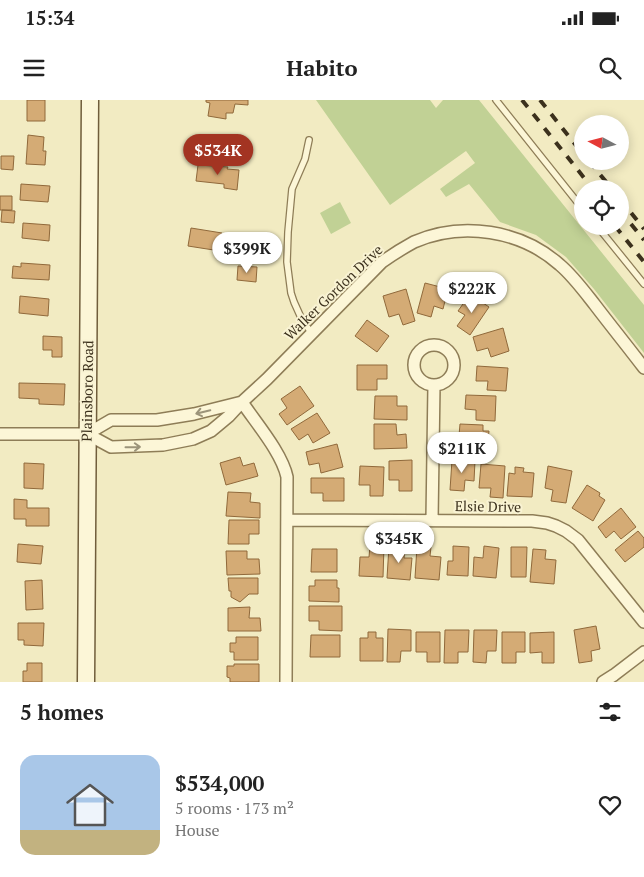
<!DOCTYPE html>
<html lang="en">
<head>
<meta charset="utf-8">
<style>
  body { margin:0; font-family:"PT Serif",serif; background:#f6f6f6; color:#222; height:100vh; display:flex; flex-direction:column; font-size:19px; white-space:nowrap }
  * { box-sizing:border-box; margin:0 }
  p { font-size:16px; color:#767676 }
  .icon { flex:none; width:28px; height:28px; fill:none; stroke:currentColor; stroke-width:2; stroke-linecap:round; stroke-linejoin:round }
  .map { position:relative; height:582px; overflow:hidden }
  .side { display:flex; flex-direction:column; background:#fff; flex:1 }
  .side>* { flex:none }
  .needle { width:32px; rotate:277deg }
  .controls { position:absolute; left:574px; top:15px; display:grid; gap:10px }
  .controls a { display:grid; place-items:center; width:55px; height:55px; border-radius:50%; background:#fff; box-shadow:0 2px 12px #0003; font-size:25px }
  .price { position:absolute; translate:-50% -42px; padding:0 11px; border-radius:18px; background:#fff; color:#222; font-size:16px; line-height:32px; filter:drop-shadow(0 1px 2px #0008) }
  .price::after { content:''; position:absolute; left:50%; top:30px; width:15px; height:11px; margin-left:-8px; background:inherit; clip-path:polygon(0 0,100% 0,50% 100%) }
  .price.selected { background:#a33422; color:#fff }
  ul { padding:0; list-style:none }
  li { display:flex; align-items:center; gap:15px; height:125px; padding:0 20px }
  li span { display:grid; place-items:center; flex:none; width:140px; height:100px; border-radius:15px; color:#555 }
  li>.icon { margin-inline-start:auto }
  span .icon { width:60px; height:60px; fill:#fffc; stroke-width:1 }
  li b { font-size:21px }
  h2 { display:flex; justify-content:space-between; align-items:center; height:60px; padding:0 20px; font-size:21px }
  .status { display:flex; justify-content:space-between; align-items:center; height:35px; padding:0 25px; background:#fff; direction:ltr }
  .status svg { height:14px; fill:currentColor }
  header { display:flex; justify-content:space-between; align-items:center; height:65px; padding:0 20px; background:#fff; font-size:22px; font-weight:800 }
  .map>svg:first-child { display:block }
  .green { fill:#c1d195 }
  .building { fill:#d4ab75; stroke:#90693b }
  .lines { fill:none; stroke-linecap:round; stroke-linejoin:round }
  .lane-casing { stroke:#8e7d57; stroke-width:8 }
  .street-casing { stroke:#8e7d57; stroke-width:14 }
  .secondary-casing { stroke:#705d3b; stroke-width:19 }
  .lane { stroke:#fcf6d7; stroke-width:5.5 }
  .street { stroke:#fcf6d7; stroke-width:11 }
  .secondary { stroke:#fcf6d7; stroke-width:16 }
  .rail { stroke:#3c311d; stroke-width:4; stroke-dasharray:9 9; stroke-linecap:butt }
  .oneway { stroke:#9c947a }
  .labels { text-anchor:middle; dominant-baseline:central; stroke-width:4; stroke-linejoin:round; paint-order:stroke }
  .street-label { font-size:14px; fill:#3c311d; stroke:#f9f3d3 }
</style>
</head>
<body>
<div class="status"><b>15:34</b><svg viewBox="0 0 49 12"><path d="M0 12V9h3v3zM5 12V6h3v6zM10 12V3h3v9zM15 12V0h3v12zM26 1h20v11H26zM47 4h2v5h-2z"/></svg></div>
<header><svg class="icon" aria-label="menu" viewBox="0 0 24 24"><path d="M4 6h16M4 12h16M4 18h16"/></svg>Habito<svg class="icon" aria-label="search" viewBox="0 0 24 24"><circle cx="10" cy="10" r="6"/><path d="M15 15l6 6"/></svg></header>
<div class="map">
<svg width="644" height="582" viewBox="0 0 644 582">
  <rect width="100%" height="100%" fill="#f2ebc2"/>
  <path class="green" d="M316 0H430L436 8 443 0H479L644 205V253L594 189 566 157 536 135 500 122 469 84 446 97 440 89 475 63 466 51 390 105Z
    M340 102 351 123 331 134 320 113Z"/>
  <path class="building" d="M27 0H45V21H27Z
    M206 0H248V5L235 4 233 13H226V19L208 16 210 3 206 2Z
    M28 35 44 37 43 51H46L45 65 26 64Z
    M1 56H14L13 70 1 69Z
    M198 65 228 67 227 69 239 70 237 90 224 88V84L196 81Z
    M21 84 50 86 48 102 20 100Z
    M0 96H12V110H0Z
    M2 110 15 111 14 123 1 122Z
    M23 123 50 125 49 141 22 138Z
    M191 128 222 133 220 151 188 146Z
    M21 163 50 165 49 180 12 178 13 166 21 167Z
    M238 166 257 167 256 182 237 180Z
    M425 183 448 189 443 209 434 206 431 217 417 213Z
    M406 189 415 221 403 225 399 214 389 217 383 196Z
    M470 194 489 207 470 235 457 226 465 215 458 211Z
    M20 196 49 199 48 216 19 213Z
    M367 220 389 236 377 252 355 236Z
    M503 228 509 251 491 257 488 248 477 251 473 237Z
    M43 236 62 237V257H52V250H43Z
    M357 265H387V279H377V290H357Z
    M477 266 508 268 506 291 487 290 488 281H476Z
    M19 283 65 284 64 305 39 304V299L19 298Z
    M300 286 314 306 287 325 279 314 287 308 281 299Z
    M466 295 496 296 495 321 476 320V310L465 309Z
    M375 296H397V306H407V320L374 319Z
    M317 313 330 333 313 343 308 334 299 340 291 329Z
    M374 324H396L397 335 406 334 407 348 374 349Z
    M460 324 483 325V331H489L488 340H485L484 348 458 347Z
    M337 344 343 367 321 373 319 363 309 365 306 352Z
    M240 357 243 366 254 363 258 376 226 385 220 363Z
    M412 360V391H399V380H389V361Z
    M452 360 475 361 474 381 465 380 464 391 450 390Z
    M24 363 44 364 43 389 24 388Z
    M481 364 505 366 503 398 490 397 491 388H479Z
    M360 366 384 367 383 396H370V385H359Z
    M548 366 572 371 566 403 551 401 553 390 545 388Z
    M515 367 524 368 523 372 534 373 532 397 507 396 509 373 515 374Z
    M311 378H344V401H323V393H311Z
    M587 385 600 393 599 396 605 400 593 421 572 408Z
    M228 392 251 393 250 402 260 403V418L226 416Z
    M14 399 27 400V408H49V426H26V419H14Z
    M621 408 636 427 621 439 614 431 606 438 598 427Z
    M229 420H259V434H249V444H228Z
    M638 431 644 438V447L625 462 615 450Z
    M18 444 43 446 41 464 17 462Z
    M370 446H384L383 477 359 476 360 457H369Z
    M389 446 405 448 404 458H412L410 480 387 478Z
    M417 446 431 447 430 456 441 457 439 480 415 478Z
    M453 446 469 447 468 476 447 475 448 461H453Z
    M484 446 499 448 496 478 473 476 474 457 483 458Z
    M511 447H527L526 477H511Z
    M312 449H337V472H311Z
    M533 449 546 450 545 459 556 460 554 484 530 482Z
    M226 451H247V459H259L260 474 227 475Z
    M228 478H258V494H249L240 502 231 497V491H229Z
    M42 480 43 509 26 510 25 481Z
    M315 480H337V488H339V502L309 501V486H315Z
    M309 506H342V531L319 530V521H309Z
    M250 507 249 518H260L261 531H228V508Z
    M18 523H44L43 546 24 545V540H18Z
    M596 526 600 549 591 551 592 561 579 563 574 530Z
    M388 529 411 530V551H401L400 562H387Z
    M445 530H469L468 552H458V563H444Z
    M474 530H497L496 551H487L486 563 473 562Z
    M368 532H376V538H383V561H360V538H368Z
    M416 532H440V562H427V552H416Z
    M502 532H525V552H516V563H502Z
    M554 532V563H542V552L530 553V533Z
    M311 535H340V557H310Z
    M236 537H258V560H234V552H230V543H236Z
    M27 563H42V582H23V571H27Z
    M234 564H259V582H230V578L227 577V566H234Z"/>
  <g class="lines">
    <defs>
      <path id="lane" d="M496 0 582 108
        M309 40 305 59 292 89 288 132 287 162 291 193 294 202 303 222 312 233
        M597 126 644 184"/>
      <path id="street" d="M414 265a20 20 0 1 1 40 0a20 20 0 1 1-40 0Z
        M0 334H87L111 347 163 345 193 339 211 331 229 316 242 302 194 314 157 320H111L87 334
        M287 420 532 421 547 423 556 426 566 431 578 440 644 522
        M432 420 434 285
        M286 582 287 377C282 353 256 323 242 302L267 279 382 162C392 155 403 148 414 142 462 121 521 130 560 165 573 176 584 191 595 205 611 226 628 247 644 268
        M603 582 614 575 644 552"/>
      <path id="secondary" d="M86 582 90 0"/>
    </defs>
    <use href="#lane" class="lane-casing"/>
    <use href="#street" class="street-casing"/>
    <use href="#secondary" class="secondary-casing"/>
    <use href="#lane" class="lane"/>
    <use href="#street" class="street"/>
    <use href="#secondary" class="secondary"/>
    <path class="rail" d="M522 0 593 89
      M540 0 582 53
      M589 61 612 89
      M620 99 644 129
      M631 124 644 140
      M615 126 644 162"/>
  </g>
  <defs><path id="oneway-shaft" d="M-6 0H5M1.5-3L5.5 0L1.5 3" fill="none" stroke-width="1.6" stroke-linecap="round" stroke-linejoin="round" transform="scale(1.25)"/></defs>
  <g class="oneway">
    <use href="#oneway-shaft" transform="translate(203 312) rotate(167)"/>
    <use href="#oneway-shaft" transform="translate(133 347) rotate(-1)"/>
  </g>
  <g class="labels">
    <g class="street-label">
      <text transform="translate(333 192) rotate(-44)">Walker Gordon Drive</text>
      <text transform="translate(87 291) rotate(-89)">Plainsboro Road</text>
      <text transform="translate(488 406) rotate(1)">Elsie Drive</text>
    </g>
  </g>
</svg>
<div class="controls">
<a><svg class="needle" viewBox="-14 -14 28 28"><path d="M0-13l5 13h-10z" fill="#e53935"/><path d="M0 13l5-13h-10z" fill="#767676"/></svg></a>
<a><svg class="icon" aria-label="locate" viewBox="0 0 24 24"><circle cx="12" cy="12" r="6"/><path d="M12 2v4M12 18v4M2 12h4M18 12h4"/></svg></a>
</div>
<b class="price selected" style="left:218px;top:76px">$534K</b>
<b class="price" style="left:247px;top:174px">$399K</b>
<b class="price" style="left:472px;top:214px">$222K</b>
<b class="price" style="left:462px;top:374px">$211K</b>
<b class="price" style="left:399px;top:464px">$345K</b>
</div>
<section class="side">
<h2>5 homes<svg class="icon" aria-label="filters" viewBox="0 0 24 24"><path d="M4 7h16M4 17h16"/><circle cx="9" cy="7" r="2"/><circle cx="15" cy="17" r="2"/></svg></h2>
<ul>
<li><span style="background:linear-gradient(#a9c7e8 75%,#c2b280 0)"><svg class="icon" aria-label="home" viewBox="0 0 24 24"><path d="M3 11l9-7 9 7M6 9v11h12V9"/></svg></span><div><b>$534,000</b><p>5 rooms · 173 m²</p><p>House</p></div><svg class="icon" aria-label="heart" viewBox="0 0 24 24"><path d="M12 20l-8-8c-3-5 5-10 8-4 3-6 11-1 8 4z"/></svg></li>
</ul>
</section>
</body>
</html>
